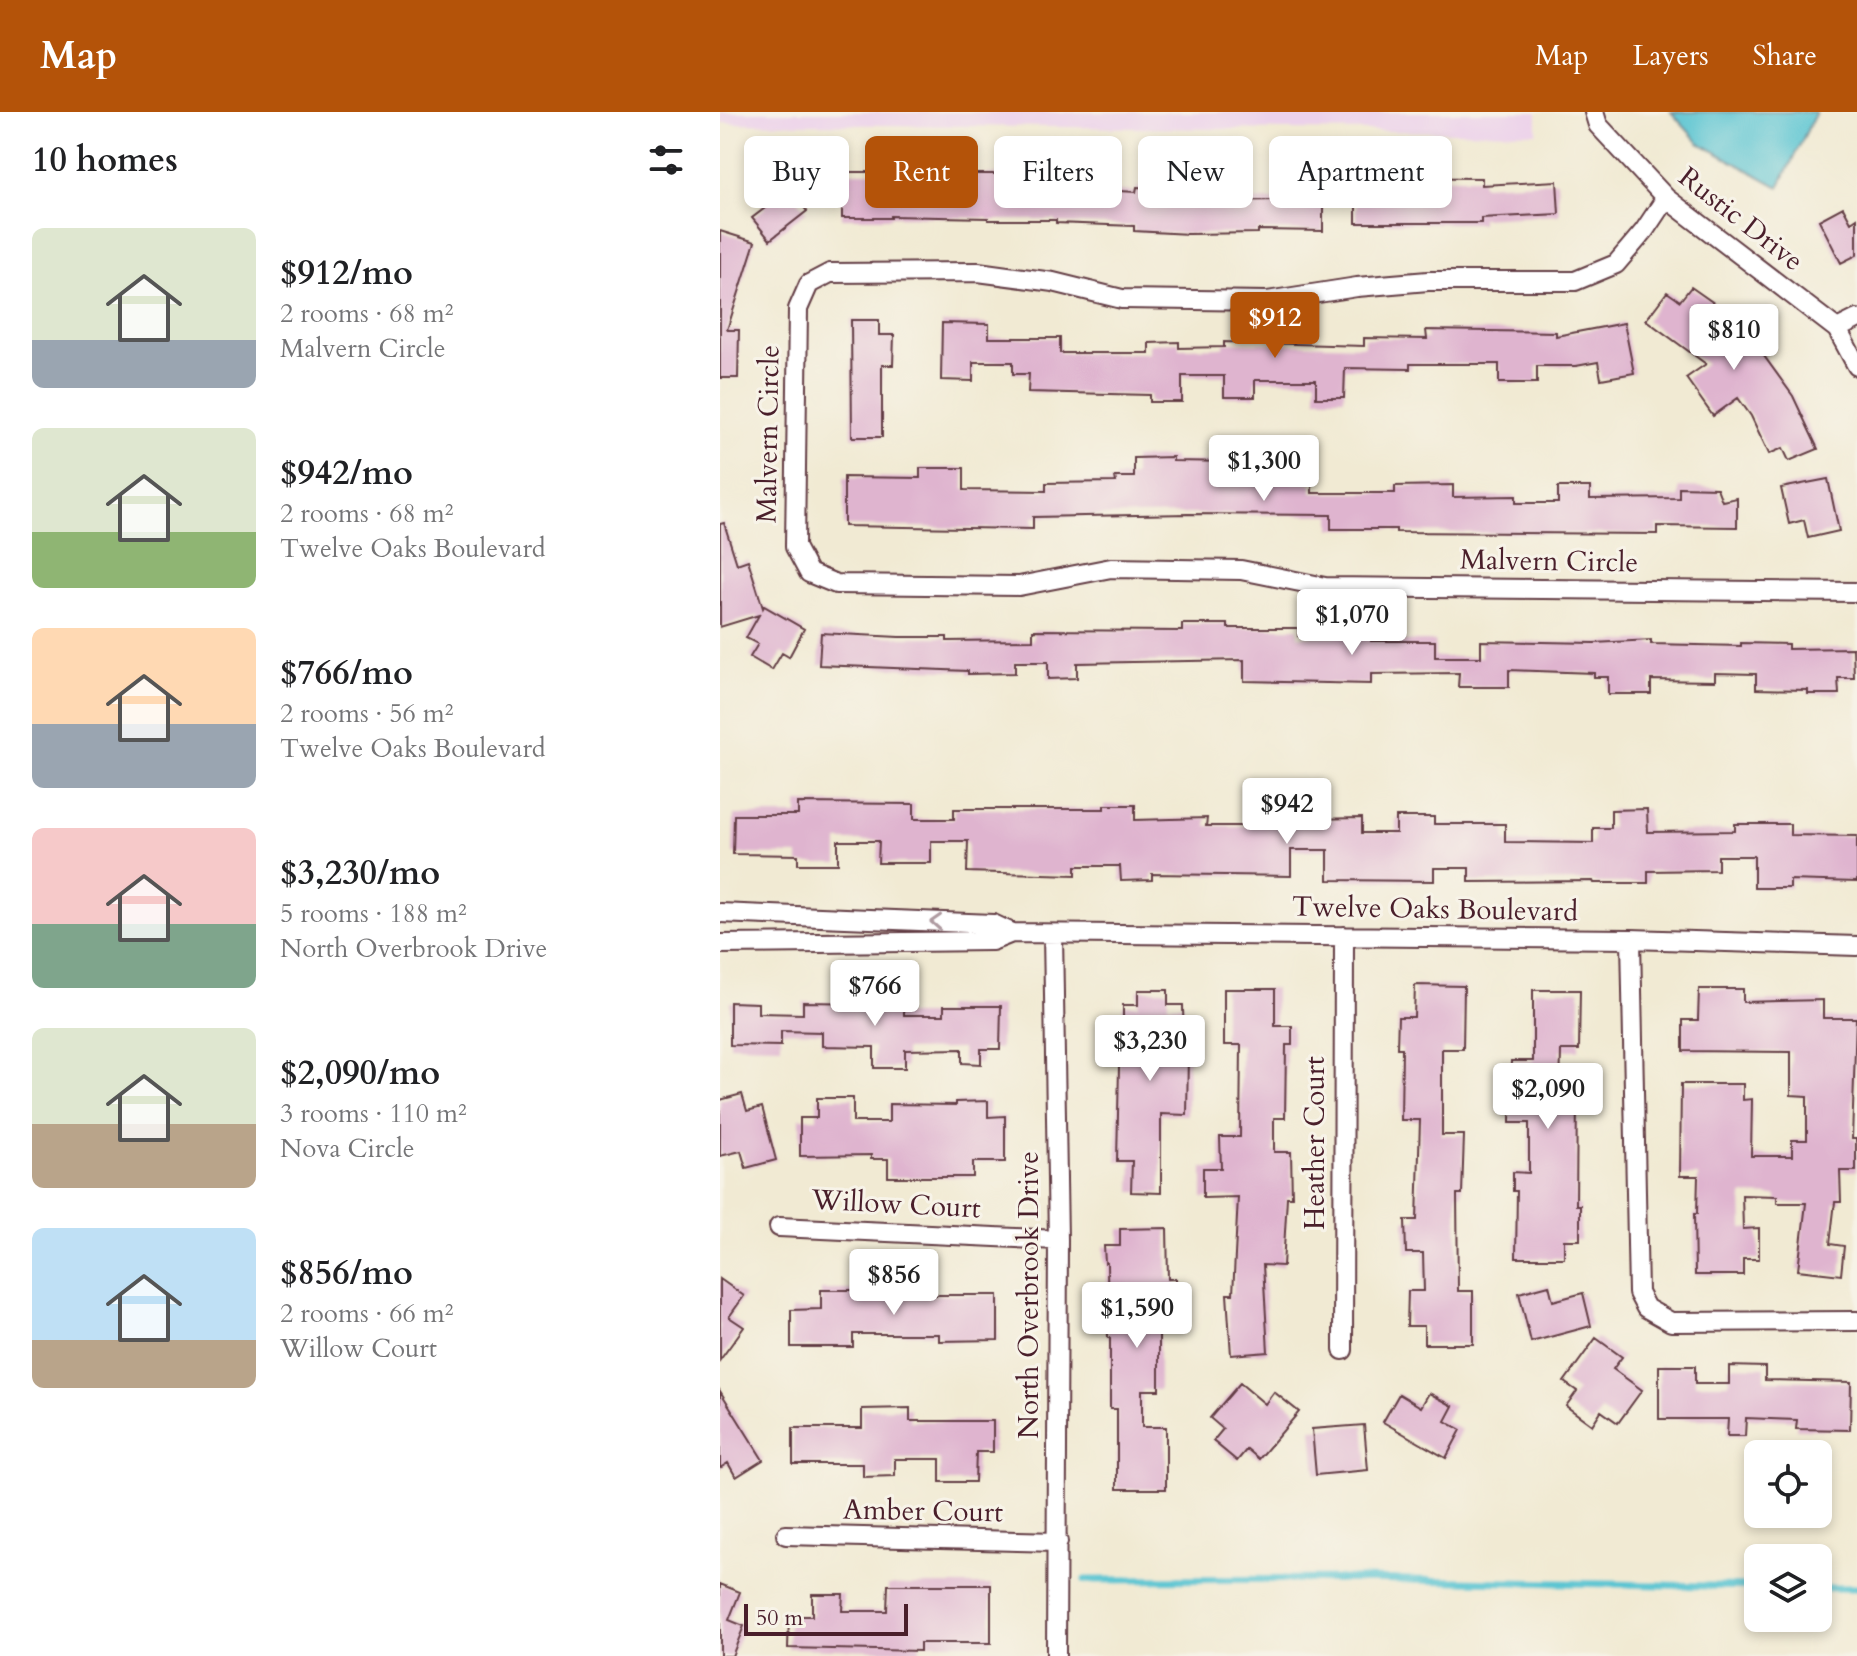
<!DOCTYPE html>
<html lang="en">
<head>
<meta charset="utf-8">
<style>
  body { margin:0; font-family:Cardo,serif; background:#f2f2f2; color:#202124; height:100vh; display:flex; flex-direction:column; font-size:30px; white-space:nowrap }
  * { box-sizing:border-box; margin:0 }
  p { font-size:26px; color:#757577 }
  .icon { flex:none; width:44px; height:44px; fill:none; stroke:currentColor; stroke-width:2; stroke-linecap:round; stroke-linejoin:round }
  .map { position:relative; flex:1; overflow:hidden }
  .side { display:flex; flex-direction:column; background:#fff; width:720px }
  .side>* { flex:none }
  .guide { position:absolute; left:24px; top:24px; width:760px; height:72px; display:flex; gap:16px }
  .fabs { position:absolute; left:1024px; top:1328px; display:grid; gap:16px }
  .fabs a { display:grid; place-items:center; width:88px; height:88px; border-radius:12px; background:#fff; box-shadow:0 4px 12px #0003; font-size:40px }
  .scale { position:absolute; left:24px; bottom:20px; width:164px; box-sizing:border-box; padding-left:8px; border:4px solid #4a1f2b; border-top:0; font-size:22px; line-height:28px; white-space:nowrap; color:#4a1f2b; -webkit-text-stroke:6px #f7f3e8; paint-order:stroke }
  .price { position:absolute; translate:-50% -68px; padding:0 18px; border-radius:8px; background:#fff; color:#222; font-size:26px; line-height:52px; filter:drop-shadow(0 2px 4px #0008) }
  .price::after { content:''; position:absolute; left:50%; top:48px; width:24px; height:18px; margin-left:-12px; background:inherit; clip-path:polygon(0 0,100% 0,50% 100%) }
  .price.active { background:#b45309; color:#fff }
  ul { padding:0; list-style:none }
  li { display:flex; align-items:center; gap:24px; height:200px; padding:0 32px }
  li span { display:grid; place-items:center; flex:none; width:224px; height:160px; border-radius:12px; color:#555 }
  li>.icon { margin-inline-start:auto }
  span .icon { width:96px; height:96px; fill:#fffc; stroke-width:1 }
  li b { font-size:34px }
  h2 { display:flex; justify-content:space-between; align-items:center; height:96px; padding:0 32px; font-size:34px }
  .tag { padding:0 28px; border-radius:12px; background:#fff; box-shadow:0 4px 12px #0003; font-size:28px; line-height:72px }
  .tag.active { background:#b45309; color:#fff }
  header { display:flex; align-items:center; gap:48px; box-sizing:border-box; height:112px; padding:0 40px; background:#b45309; color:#fff }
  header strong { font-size:38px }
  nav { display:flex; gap:44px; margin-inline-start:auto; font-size:28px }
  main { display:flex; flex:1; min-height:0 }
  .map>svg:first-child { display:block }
  .built { fill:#ecd1ea }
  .water { fill:#59c4d2; stroke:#52727e; stroke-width:2 }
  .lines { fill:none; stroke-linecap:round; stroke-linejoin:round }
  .stream { stroke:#59c4d2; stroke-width:7 }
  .building { fill:#dfb4cf }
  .minor-casing { stroke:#633d44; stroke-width:22 }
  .minor { stroke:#fff; stroke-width:18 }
  .oneway { stroke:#ae9aa0 }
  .labels { text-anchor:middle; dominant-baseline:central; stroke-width:6; stroke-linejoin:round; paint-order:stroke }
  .street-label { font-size:28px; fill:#4a1f2b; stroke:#f7f3e8 }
</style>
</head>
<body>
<header>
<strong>Map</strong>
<nav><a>Map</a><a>Layers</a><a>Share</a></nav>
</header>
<main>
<section class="side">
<h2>10 homes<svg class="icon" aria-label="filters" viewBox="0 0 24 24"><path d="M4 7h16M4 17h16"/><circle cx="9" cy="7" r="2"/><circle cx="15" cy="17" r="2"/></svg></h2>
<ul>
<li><span style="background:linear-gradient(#dfe7d0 70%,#9aa5b1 0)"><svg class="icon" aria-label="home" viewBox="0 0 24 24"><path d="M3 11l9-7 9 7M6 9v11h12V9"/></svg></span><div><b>$912/mo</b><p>2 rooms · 68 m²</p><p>Malvern Circle</p></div></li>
<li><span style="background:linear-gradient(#dfe7d0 65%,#8fb573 0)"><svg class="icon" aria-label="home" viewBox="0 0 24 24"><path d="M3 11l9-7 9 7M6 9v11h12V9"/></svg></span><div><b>$942/mo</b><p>2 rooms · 68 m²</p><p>Twelve Oaks Boulevard</p></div></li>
<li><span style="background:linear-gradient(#ffd9b3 60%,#9aa5b1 0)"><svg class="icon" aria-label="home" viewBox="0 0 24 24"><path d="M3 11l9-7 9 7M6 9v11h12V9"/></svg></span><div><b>$766/mo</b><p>2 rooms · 56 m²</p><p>Twelve Oaks Boulevard</p></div></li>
<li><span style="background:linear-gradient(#f6c9c9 60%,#7fa58c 0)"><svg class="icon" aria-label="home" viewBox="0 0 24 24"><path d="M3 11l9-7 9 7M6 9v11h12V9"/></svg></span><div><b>$3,230/mo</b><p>5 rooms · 188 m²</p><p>North Overbrook Drive</p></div></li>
<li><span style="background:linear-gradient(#dfe7d0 60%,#b9a48a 0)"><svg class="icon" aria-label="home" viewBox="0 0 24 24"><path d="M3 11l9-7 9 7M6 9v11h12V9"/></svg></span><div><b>$2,090/mo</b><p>3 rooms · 110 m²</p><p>Nova Circle</p></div></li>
<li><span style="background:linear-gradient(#bfe0f5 70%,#b9a48a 0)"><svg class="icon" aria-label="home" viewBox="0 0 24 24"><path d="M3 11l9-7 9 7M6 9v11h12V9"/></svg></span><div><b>$856/mo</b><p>2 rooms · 66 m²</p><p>Willow Court</p></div></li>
</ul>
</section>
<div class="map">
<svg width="1137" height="1544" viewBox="0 0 1137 1544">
  <rect width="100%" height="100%" fill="#f7f3e8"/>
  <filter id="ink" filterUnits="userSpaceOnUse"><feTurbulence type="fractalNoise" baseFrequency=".0125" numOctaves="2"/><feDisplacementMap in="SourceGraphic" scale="16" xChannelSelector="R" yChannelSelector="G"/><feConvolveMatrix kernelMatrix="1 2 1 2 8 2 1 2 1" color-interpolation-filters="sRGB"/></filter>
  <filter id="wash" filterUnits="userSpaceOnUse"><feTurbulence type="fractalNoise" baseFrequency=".006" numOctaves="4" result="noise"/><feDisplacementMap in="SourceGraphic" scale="32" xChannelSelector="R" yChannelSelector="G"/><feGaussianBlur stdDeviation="1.8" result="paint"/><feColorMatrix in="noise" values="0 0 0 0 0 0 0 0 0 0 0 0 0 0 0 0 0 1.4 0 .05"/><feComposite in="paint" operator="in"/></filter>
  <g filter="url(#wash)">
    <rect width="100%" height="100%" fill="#f1ead3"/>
    <path class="built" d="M0 0H817V21L0 11Z"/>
    <path class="water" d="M951 0H1096L1059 75 979 31Z"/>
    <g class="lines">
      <path class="stream" d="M365 1468 639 1467 1038 1475
        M1098 1476H1137"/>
    </g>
    <g id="blocks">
      <path class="building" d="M188 56 247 57V62H299V77H352L353 60 382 61V78L416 80 417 75 448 77V90L556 88 557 60 603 61V119L538 118V121L469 122 414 119V114L336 111V108H268V106L171 104V106H122V60H188Z
        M652 65 762 66V73L837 69 839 102 761 106V111H636V80H652Z
        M60 66 87 99 50 128 32 106 45 96 35 84Z
        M1123 95 1131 110 1137 106V143L1121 151 1099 108Z
        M0 119 35 130 7 218H19L18 266H0Z
        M971 175 998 194 992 202 1024 225 1028 222 1073 284 1098 337 1069 349 1063 336 1049 342 1031 304 1018 286 993 304 966 266 986 252 926 208 947 180 960 189Z
        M131 208H159V223H174L173 253H162V325H132Z
        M222 211 269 212V226H340V241H429V231L459 230V236L504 235V230L644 234V226L707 227 706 218 836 220V224L904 211 914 261 881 267 878 250 856 254H817V271H779V252H690V257L625 256 624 286H596V268H535V285H504V264H462V290H430V283L308 280 309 262H293V250H253V269L221 268Z
        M453 345V349L515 350V355H573V371H592V381H675V374L733 373V385L796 384V391H838V375H870V387L959 386V375L997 376 1002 389 1017 386V415L937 414V422L676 420V417H611V403L468 402 313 405V417L124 414V365L200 366V356H244V378L326 379V371L396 370 395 365H414V346Z
        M1108 367 1119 419 1088 426 1084 408 1069 412 1061 376Z
        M4 411 17 452 28 448 43 496 44 494 84 517 69 545 62 541 52 558 30 545 38 532 26 526 39 503 0 515V412Z
        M462 512H508V516H578V524H651V529H715V545H761V529L874 531 931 528V532L1021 534V531L1068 532V537L1133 536 1134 566H1118L1119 582H1088V578L1036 577V562L995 561V569L931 568V582H888V565H874V561L789 558V575H738L739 561 651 562V572L524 569V548L357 551V566L328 567V550H295V561L248 562V559L99 553 101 521 179 525H227V529L313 528V518L462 519Z
        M78 691 194 692V707H234V697H384V693H415V708L487 706 486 714H526V696H555L556 713H590V707L642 706V721H676V705H714V712H785V730L873 731V716H891V698L927 697 928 720 1015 719V712H1070V723L1137 724V770L1070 768V776H1034V744H998V758L928 759V771H874L873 769 749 770V756H714V769L608 768V738H571V764L432 762V768L401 769 400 754H356V763L247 760 248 729H211V751H158L159 729H118V752H78V743L13 742 14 703H78Z
        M695 873 744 874 743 937H722V1023H744L742 1082H737L738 1179H753V1232H704V1214H687L688 1179H704L703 1141H686L685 1108H697L700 1008H681L682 936H677L678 905H694Z
        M504 877H555V914H572V933H566L565 1006H554V1040H571L572 1085H567L563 1154 543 1153 548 1240 511 1243 507 1182H513L518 1085 483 1086V1056H501L500 1025H520L521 933H504Z
        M979 877H1023V890L1103 888V906H1136L1132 1027H1136V1059H1120L1121 1090H1115L1110 1132 1124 1134 1121 1163 1078 1158 1086 1091H1057V1084L1022 1083 1023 1117 1039 1116V1147H1023V1163H975L974 1102H977L978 1064H960L961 972H1023V988L1032 987 1031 1044H1072V1028H1087V984L1071 983V940L963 939V908H978Z
        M418 878H448V893H463L464 942H468L467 1003 441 1002V1081L411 1080 412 1049H397L400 908H403V893H418Z
        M813 878H860L859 938H841L840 981H857L856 1093H860V1128H844V1146H796L797 1079H793V1060L809 1061V1011H790L791 949H813Z
        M153 886H184V903H224V894H281L280 937H261V952L242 951V937L185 938V956H154V935L102 934V920L61 919V934L10 933V890L38 891V901L83 902V890L153 891Z
        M22 982 27 999 42 995 56 1048 26 1056 21 1039 0 1044V988Z
        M97 986H133V1010H169V992L236 993V990L268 989V1005L285 1004V1050H253V1065H168V1047H151V1043L80 1044V1006H97Z
        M447 1116 448 1167H456V1196H439V1278H422V1315H446V1377H397V1297H390V1226H388L387 1151H385L384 1134H400V1117Z
        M0 1167 24 1184 9 1205 24 1215 0 1248Z
        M829 1173 833 1189 863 1181 871 1214 811 1230 799 1181Z
        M152 1175H204V1183H278V1228L219 1229V1222H133V1235H71V1198L101 1197V1178H152Z
        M876 1226 902 1245 893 1257 922 1278 898 1311 881 1299 872 1313 846 1294 857 1279 844 1270Z
        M939 1254H975V1272H1009V1254L1045 1255V1268L1131 1270 1130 1318 1076 1317 1077 1308 1026 1306 1025 1324H1007L1008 1307H939Z
        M520 1271 545 1292 554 1280 579 1300 539 1347 527 1337 517 1349 493 1329 503 1317 490 1306Z
        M0 1279 43 1348 16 1365 8 1351 0 1356Z
        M709 1281 733 1294 725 1309 741 1318 726 1346 663 1310 679 1282 701 1295Z
        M190 1296V1309H273V1340H256L255 1370H220V1347H175V1364L143 1365V1352H73V1316H142V1297Z
        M644 1313 648 1358 596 1363 592 1317Z
        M0 1472 20 1480 9 1508 24 1514 12 1544H0Z
        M168 1473H271V1531H200V1539L68 1536 69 1504H92V1482H123L122 1499H167Z"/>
    </g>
  </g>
  <g filter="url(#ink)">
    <use href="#blocks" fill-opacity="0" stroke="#633d44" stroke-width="2"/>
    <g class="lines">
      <defs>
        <path id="minor" d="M874 0 878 13 946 86 1117 217 1137 254
          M946 86 924 119 896 152 855 169H708L637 175 547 189 402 187 333 170 258 160 110 161 89 172 78 197 75 435 89 461 116 472 299 474 391 456 521 458 605 475 1137 480
          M1117 217 1137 207
          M0 801 273 812 292 821
          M333 822 338 1128 336 1544
          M911 827 918 1181 926 1196 951 1210 1137 1209
          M0 832 272 829 292 821 911 827 1137 834
          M59 1115 338 1128
          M623 1238 624 824
          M66 1423 338 1430"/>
      </defs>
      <use href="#minor" class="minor-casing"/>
      <use href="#minor" class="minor"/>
    </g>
    <defs><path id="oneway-chevron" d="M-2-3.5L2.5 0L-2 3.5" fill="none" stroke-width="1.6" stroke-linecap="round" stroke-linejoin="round" transform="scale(2)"/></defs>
    <use class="oneway" href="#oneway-chevron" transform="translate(216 810) rotate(-177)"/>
  </g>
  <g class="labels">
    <g class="street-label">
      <text transform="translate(1021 107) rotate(38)">Rustic Drive</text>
      <text transform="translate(48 322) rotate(-89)">Malvern Circle</text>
      <text transform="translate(829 449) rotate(1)">Malvern Circle</text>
      <text transform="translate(715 797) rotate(1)">Twelve Oaks Boulevard</text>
      <text transform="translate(595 1031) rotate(-90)">Heather Court</text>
      <text transform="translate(176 1092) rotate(3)">Willow Court</text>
      <text transform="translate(309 1183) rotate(-90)">North Overbrook Drive</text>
      <text transform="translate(203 1399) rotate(1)">Amber Court</text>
    </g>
  </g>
</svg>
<div class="fabs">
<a><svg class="icon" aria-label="locate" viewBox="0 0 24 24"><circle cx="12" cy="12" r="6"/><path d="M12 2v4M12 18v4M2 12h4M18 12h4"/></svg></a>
<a><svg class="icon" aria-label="layers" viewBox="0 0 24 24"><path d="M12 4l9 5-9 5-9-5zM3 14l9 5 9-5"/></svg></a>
</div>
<div class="scale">50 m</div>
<b class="price active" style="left:555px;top:248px">$912</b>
<b class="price" style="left:1014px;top:260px">$810</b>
<b class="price" style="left:544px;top:391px">$1,300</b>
<b class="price" style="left:632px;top:545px">$1,070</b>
<b class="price" style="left:567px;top:734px">$942</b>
<b class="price" style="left:155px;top:916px">$766</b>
<b class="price" style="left:430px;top:971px">$3,230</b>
<b class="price" style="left:828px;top:1019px">$2,090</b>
<b class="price" style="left:174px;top:1205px">$856</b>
<b class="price" style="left:417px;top:1238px">$1,590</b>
<div class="guide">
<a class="tag">Buy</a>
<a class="tag active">Rent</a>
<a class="tag">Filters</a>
<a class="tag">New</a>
<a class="tag">Apartment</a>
</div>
</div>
</main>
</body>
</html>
